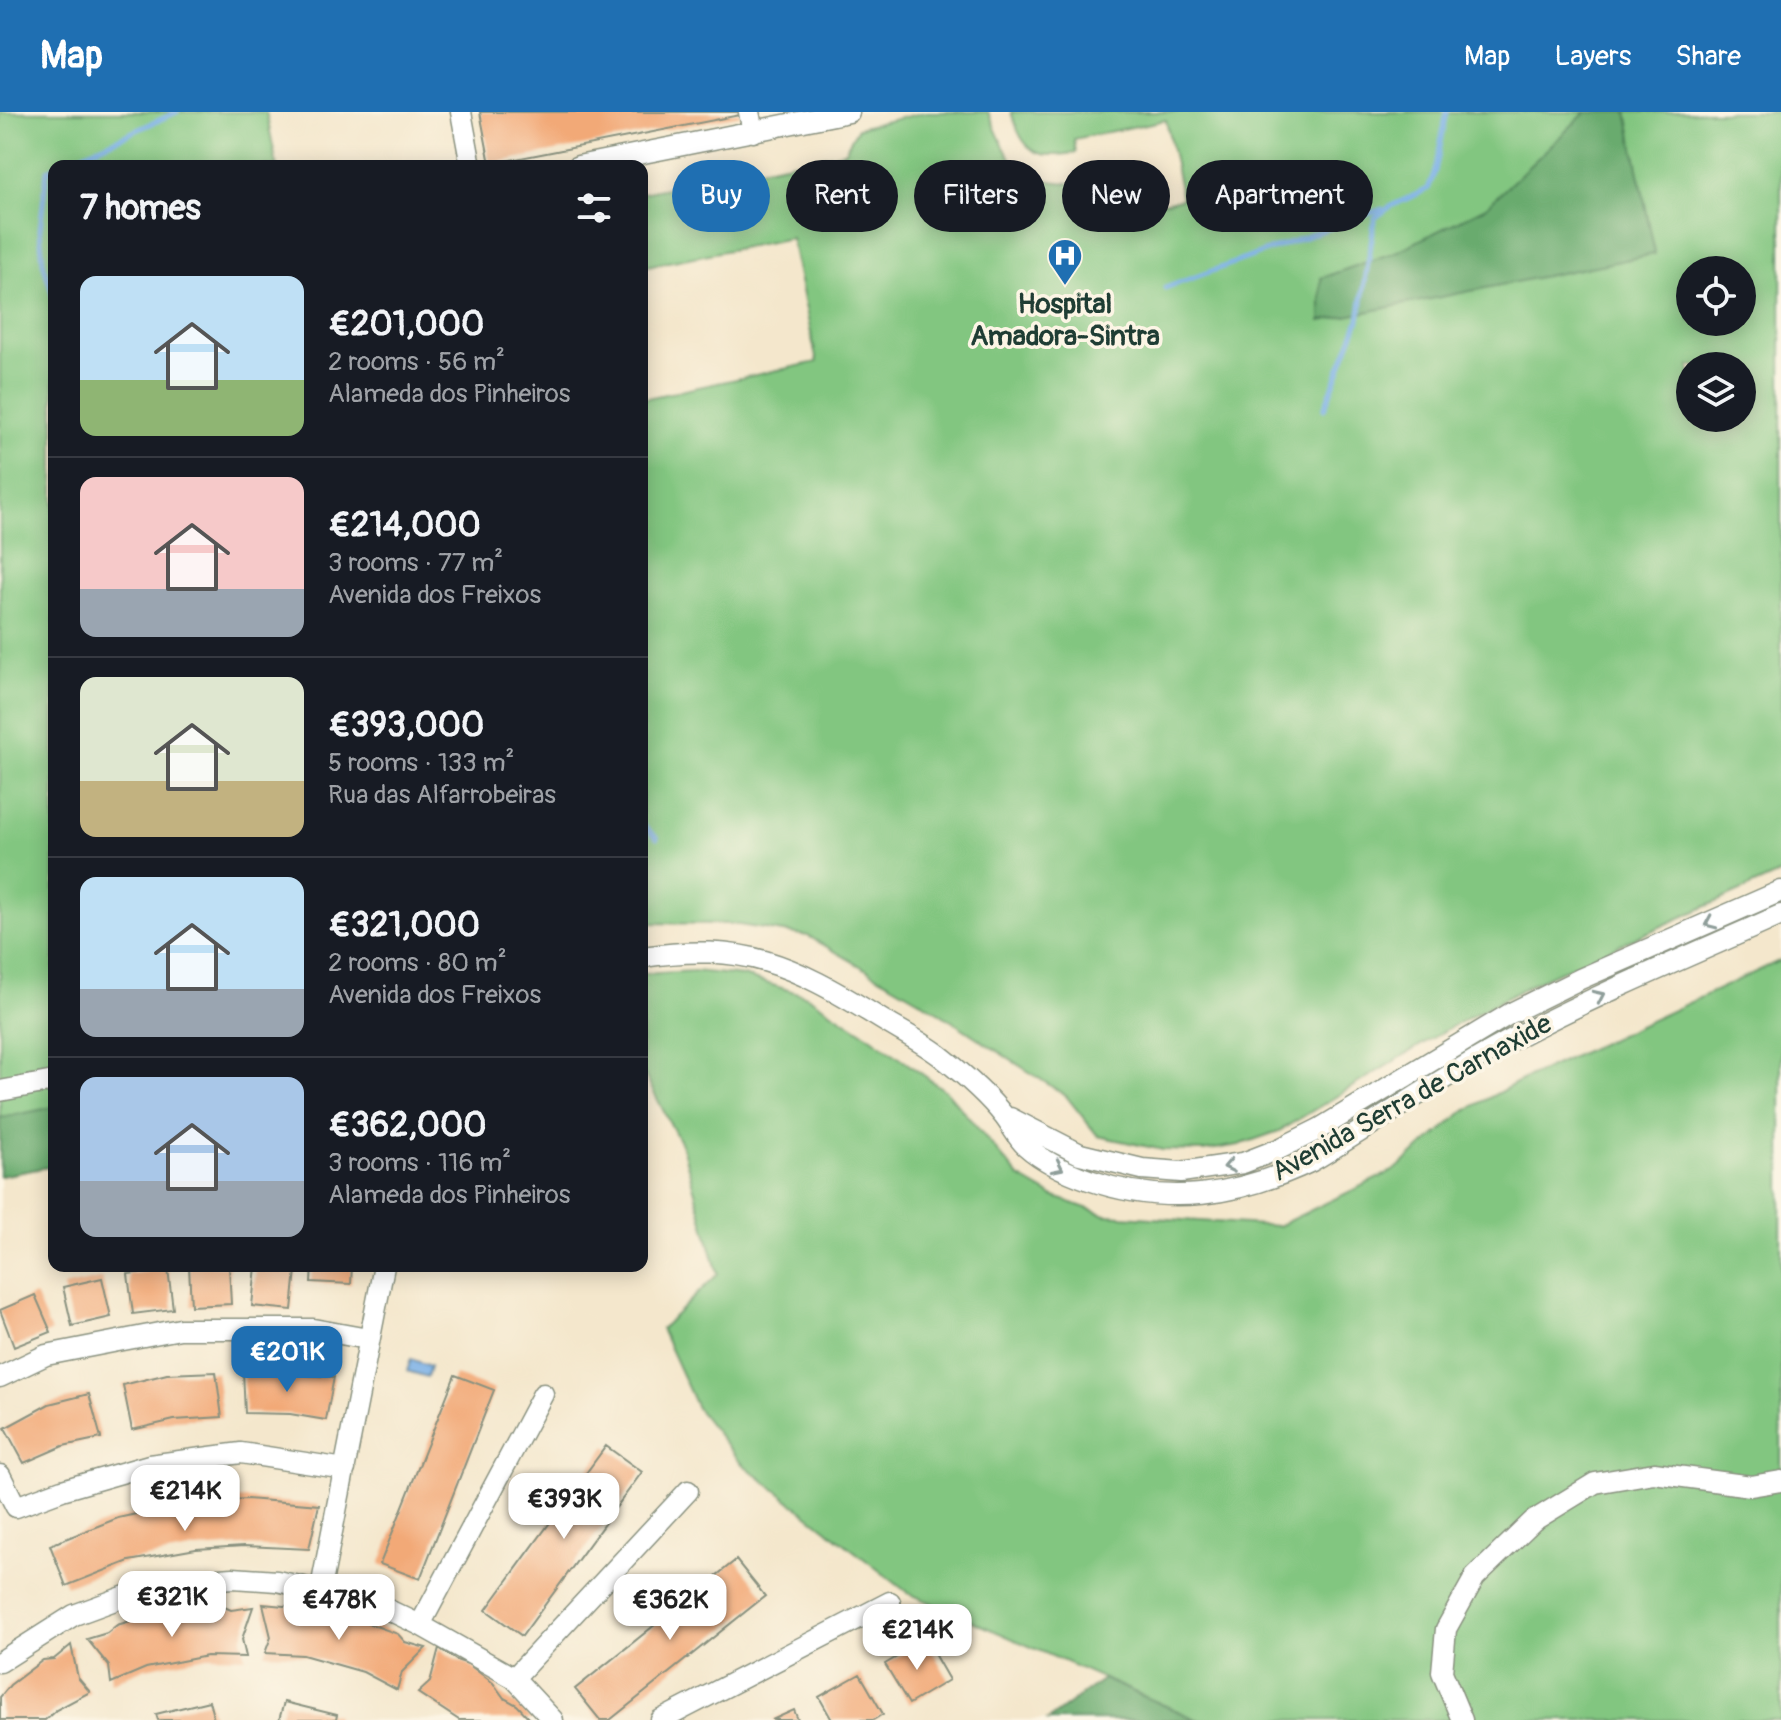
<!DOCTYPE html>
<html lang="en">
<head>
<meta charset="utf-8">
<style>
  body { margin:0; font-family:Pangolin,sans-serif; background:#20242c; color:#f1f3f6; height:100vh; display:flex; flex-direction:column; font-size:30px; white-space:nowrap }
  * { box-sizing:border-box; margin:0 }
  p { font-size:26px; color:#9ea1a6 }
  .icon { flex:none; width:44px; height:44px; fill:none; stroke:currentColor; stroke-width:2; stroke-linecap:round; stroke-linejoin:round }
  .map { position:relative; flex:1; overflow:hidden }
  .drawer { position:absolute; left:48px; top:48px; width:600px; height:1112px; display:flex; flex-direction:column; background:#171b24; border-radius:16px; box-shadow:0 4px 20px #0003 }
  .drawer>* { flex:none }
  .banner { position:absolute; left:672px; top:48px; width:760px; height:72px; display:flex; gap:16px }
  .fabs { position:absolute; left:1676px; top:144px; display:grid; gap:16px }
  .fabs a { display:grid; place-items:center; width:80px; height:80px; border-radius:50%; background:#171b24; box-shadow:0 4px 20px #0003; font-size:40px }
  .price { position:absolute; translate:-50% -68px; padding:0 18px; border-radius:16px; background:#fff; color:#222; font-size:26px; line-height:52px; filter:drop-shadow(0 2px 4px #0008) }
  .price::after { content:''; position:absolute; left:50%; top:48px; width:24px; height:18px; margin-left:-12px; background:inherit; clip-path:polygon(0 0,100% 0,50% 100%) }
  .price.active { background:#1f6fb2; color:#fff }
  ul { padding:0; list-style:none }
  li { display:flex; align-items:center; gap:24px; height:200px; padding:0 32px }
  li+li { border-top:2px solid #363941 }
  li span { display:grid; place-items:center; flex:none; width:224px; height:160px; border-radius:16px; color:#555 }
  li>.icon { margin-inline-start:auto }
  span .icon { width:96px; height:96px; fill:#fffc; stroke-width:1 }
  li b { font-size:34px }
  h2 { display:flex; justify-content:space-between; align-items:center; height:96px; padding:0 32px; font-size:34px }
  .tag { padding:0 28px; border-radius:36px; background:#171b24; box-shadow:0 4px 20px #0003; font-size:28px; line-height:72px }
  .tag.active { background:#1f6fb2; color:#fff }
  header { display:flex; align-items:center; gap:48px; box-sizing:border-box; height:112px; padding:0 40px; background:#1f6fb2; color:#fff }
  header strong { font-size:38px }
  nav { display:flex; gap:44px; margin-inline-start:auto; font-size:28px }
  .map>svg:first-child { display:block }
  .green { fill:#82c680; stroke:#50825a; stroke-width:2; fill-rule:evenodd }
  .forest { fill:#69ab6e; stroke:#447451; stroke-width:2 }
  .water { fill:#78afe7; stroke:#4c768e; stroke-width:2 }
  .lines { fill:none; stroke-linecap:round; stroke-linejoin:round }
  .stream { stroke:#78afe7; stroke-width:5 }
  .building { fill:#f2a977 }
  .minor-casing { stroke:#8a9280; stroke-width:23 }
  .minor { stroke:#fff; stroke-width:20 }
  .oneway { stroke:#8f9e9a }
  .labels { text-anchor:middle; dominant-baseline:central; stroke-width:7; stroke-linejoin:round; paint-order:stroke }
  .poi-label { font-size:28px; font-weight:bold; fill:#1f3d34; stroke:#fcf5e5 }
  .street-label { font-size:28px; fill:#1f3d34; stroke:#fcf5e5 }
</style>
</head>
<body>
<header>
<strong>Map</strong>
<nav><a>Map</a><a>Layers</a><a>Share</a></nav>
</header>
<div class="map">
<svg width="1781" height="1608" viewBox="0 0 1781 1608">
  <rect width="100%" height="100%" fill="#fcf5e5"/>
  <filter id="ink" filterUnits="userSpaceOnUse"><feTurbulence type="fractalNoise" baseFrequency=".0125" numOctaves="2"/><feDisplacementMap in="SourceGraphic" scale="16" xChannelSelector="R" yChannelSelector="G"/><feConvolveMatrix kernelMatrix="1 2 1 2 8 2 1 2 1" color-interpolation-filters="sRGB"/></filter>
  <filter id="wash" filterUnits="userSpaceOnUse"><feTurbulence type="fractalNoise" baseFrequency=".006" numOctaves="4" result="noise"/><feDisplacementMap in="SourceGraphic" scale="32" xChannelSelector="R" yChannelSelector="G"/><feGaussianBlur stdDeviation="1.8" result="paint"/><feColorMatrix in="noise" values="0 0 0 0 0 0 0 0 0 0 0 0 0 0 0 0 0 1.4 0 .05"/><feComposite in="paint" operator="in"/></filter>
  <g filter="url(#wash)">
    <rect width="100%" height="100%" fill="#f4e7cc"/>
    <path class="green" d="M0 0H266L277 54H54V1054L0 1064Z
      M926 0H988C1013 57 1016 69 1082 72L1090 105 1182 87 1166 8 1074 27 1076 41C1035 47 1024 41 1011 0H1781V761L1534 871 1449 916 1279 1019 1239 1033 1203 1039 1163 1038 1098 1024 1066 984 921 889 808 824 733 812 642 811V287L817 250 791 126 642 155V81L844 40 858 16ZM1690 158H1742V210H1690ZM1690 254H1742V306H1690Z
      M1781 848V1608H1198L908 1481 740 1350 697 1296 661 1217 718 1162 682 1034 642 958V862L694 859 744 864 807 884 872 926 947 980 1019 1065 1052 1084 1106 1103 1278 1114 1395 1058 1463 1000 1518 970Z"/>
    <path class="forest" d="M1586 0H1627L1655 142 1321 209V166L1398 139 1486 95Z
      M54 995V1054L0 1064V1006Z
      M1103 1567 1198 1608H1048Z"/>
    <path class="water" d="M411 1247 430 1254 427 1265 407 1259Z"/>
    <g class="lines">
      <path class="stream" d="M57 54 177 0
        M54 55 47 59 40 118 43 150 54 188
        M1165 176 1382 97
        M1324 297 1359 208 1375 106 1391 94 1428 77 1435 59 1447 0
        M642 713 657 726"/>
    </g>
    <g id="blocks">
      <path class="building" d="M480 0H740V3L490 52Z
        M189 1154H229L231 1192 191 1194Z
        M256 1154 296 1158 292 1198 252 1194Z
        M312 1154H352L351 1172 311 1170Z
        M168 1157 173 1197 133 1202 128 1162Z
        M102 1166 111 1205 72 1214 63 1175Z
        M35 1183 51 1220 14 1235 0 1198Z
        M243 1259 334 1265 326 1308 290 1302 245 1301Z
        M216 1260 222 1305 174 1308 132 1318 123 1273 167 1262Z
        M455 1263 494 1278 420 1467 380 1452Z
        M89 1282 101 1326 63 1334 24 1351 5 1316 49 1292Z
        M606 1334 642 1360 522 1524 486 1498Z
        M247 1387 319 1393 309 1437 244 1434 196 1437 129 1449 66 1474 50 1433 118 1406 191 1390Z
        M736 1448 765 1484 610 1608H600L575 1577Z
        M263 1492 284 1494 297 1492 328 1498 344 1506 359 1508 398 1522 405 1530 426 1536 402 1560 397 1578 363 1560 303 1543 265 1541 271 1525Z
        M222 1494 231 1498 253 1495 242 1527 246 1545 207 1544 146 1556 111 1571 109 1554 87 1527 107 1521 117 1513 148 1504H166L180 1499Z
        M926 1528 949 1568 909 1592 885 1552Z
        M71 1533 78 1566 90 1580 56 1598 45 1608H0V1585L10 1573 43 1548 54 1547Z
        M439 1536 456 1548 468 1552 493 1571 504 1586 517 1593 531 1608H459L418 1581 430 1570Z
        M860 1562 883 1602 873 1608H832L819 1585Z
        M209 1589 214 1608H158L156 1602Z
        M284 1590 337 1603 336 1608H279Z
        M794 1598 798 1608H772Z"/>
    </g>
  </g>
  <g filter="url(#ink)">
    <use href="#blocks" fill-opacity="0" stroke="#8a9280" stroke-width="2"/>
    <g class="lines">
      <defs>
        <path id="minor" d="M461 0 471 54
          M749 0 753 20
          M578 54 849 0
          M642 845C745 830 791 852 876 904 898 918 923 930 943 946 962 961 989 985 1004 1004 1012 1014 1017 1026 1026 1034 1044 1050 1066 1060 1089 1068 1168 1095 1238 1084 1312 1049 1384 1006 1452 958 1526 920 1609 877 1696 841 1781 803
          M0 979 54 969
          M1010 1006 1080 1042 1142 1057 1181 1060 1243 1051 1279 1037 1319 1017 1511 901 1580 867 1781 779
          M0 1265 46 1243 180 1217H313L368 1227
          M0 1363 16 1395 62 1378 149 1353 241 1341 345 1357
          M321 1476 384 1154
          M420 1513 543 1282
          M0 1550 74 1503 145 1477 189 1469 233 1466 277 1469 372 1490 420 1513 514 1566 553 1608
          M514 1566 688 1379
          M661 1608 890 1490
          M1462 1608 1442 1560 1446 1517 1475 1465 1533 1409 1595 1371 1654 1361 1751 1374 1781 1369"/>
      </defs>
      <use href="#minor" class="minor-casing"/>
      <use href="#minor" class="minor"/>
    </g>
    <defs><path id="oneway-chevron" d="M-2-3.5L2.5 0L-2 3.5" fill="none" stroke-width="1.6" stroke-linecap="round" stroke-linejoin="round" transform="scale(2)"/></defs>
    <g class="oneway">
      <use href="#oneway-chevron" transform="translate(1710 811) rotate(156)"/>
      <use href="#oneway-chevron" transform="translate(1599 884) rotate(-25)"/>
      <use href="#oneway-chevron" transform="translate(1229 1054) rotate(169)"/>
      <use href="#oneway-chevron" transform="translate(1058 1055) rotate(26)"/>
    </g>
  </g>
  <defs>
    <symbol id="hospital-pin" viewBox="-11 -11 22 30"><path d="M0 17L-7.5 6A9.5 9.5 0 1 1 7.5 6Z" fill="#1f6fb2" stroke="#fcf5e5"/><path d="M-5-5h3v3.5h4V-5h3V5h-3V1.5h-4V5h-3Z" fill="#fff"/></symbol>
  </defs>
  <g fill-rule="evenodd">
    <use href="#hospital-pin" x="1045" y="124" width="40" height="54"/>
  </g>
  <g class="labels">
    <g class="poi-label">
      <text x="1065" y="192">Hospital<tspan x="1065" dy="32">Amadora-Sintra</tspan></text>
    </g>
    <g class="street-label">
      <text transform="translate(1412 986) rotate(-29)">Avenida Serra de Carnaxide</text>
    </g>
  </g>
</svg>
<div class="fabs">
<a><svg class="icon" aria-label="locate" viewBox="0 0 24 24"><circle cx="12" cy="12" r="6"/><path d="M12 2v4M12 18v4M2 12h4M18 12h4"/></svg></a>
<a><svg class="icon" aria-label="layers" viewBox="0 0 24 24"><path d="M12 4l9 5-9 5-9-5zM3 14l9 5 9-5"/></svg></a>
</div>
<b class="price active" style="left:287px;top:1282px">€201K</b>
<b class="price" style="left:185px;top:1421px">€214K</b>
<b class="price" style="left:564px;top:1429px">€393K</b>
<b class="price" style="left:172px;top:1527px">€321K</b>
<b class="price" style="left:339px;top:1530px">€478K</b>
<b class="price" style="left:670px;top:1530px">€362K</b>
<b class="price" style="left:917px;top:1560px">€214K</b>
<div class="banner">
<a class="tag active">Buy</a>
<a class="tag">Rent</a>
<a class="tag">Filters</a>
<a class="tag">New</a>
<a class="tag">Apartment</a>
</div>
<section class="drawer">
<h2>7 homes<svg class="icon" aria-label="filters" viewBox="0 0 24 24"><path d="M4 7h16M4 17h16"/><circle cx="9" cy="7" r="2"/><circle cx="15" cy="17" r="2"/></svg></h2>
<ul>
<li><span style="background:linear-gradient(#bfe0f5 65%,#8fb573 0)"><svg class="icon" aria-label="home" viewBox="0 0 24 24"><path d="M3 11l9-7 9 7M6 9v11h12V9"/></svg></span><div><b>€201,000</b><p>2 rooms · 56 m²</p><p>Alameda dos Pinheiros</p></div></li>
<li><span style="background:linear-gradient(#f6c9c9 70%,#9aa5b1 0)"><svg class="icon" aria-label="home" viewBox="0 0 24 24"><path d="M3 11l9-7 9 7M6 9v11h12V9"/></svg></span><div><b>€214,000</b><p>3 rooms · 77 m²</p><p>Avenida dos Freixos</p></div></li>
<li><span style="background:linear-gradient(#dfe7d0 65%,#c2b280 0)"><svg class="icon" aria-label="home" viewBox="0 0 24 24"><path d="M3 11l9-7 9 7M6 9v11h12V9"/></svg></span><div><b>€393,000</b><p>5 rooms · 133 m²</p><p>Rua das Alfarrobeiras</p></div></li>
<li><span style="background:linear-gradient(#bfe0f5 70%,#9aa5b1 0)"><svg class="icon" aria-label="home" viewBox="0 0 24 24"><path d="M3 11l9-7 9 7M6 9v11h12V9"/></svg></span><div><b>€321,000</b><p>2 rooms · 80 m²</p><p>Avenida dos Freixos</p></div></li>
<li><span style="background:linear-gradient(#a9c7e8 65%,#9aa5b1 0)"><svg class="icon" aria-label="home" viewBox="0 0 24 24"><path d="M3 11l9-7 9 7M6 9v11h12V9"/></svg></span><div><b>€362,000</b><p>3 rooms · 116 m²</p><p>Alameda dos Pinheiros</p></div></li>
</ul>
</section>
</div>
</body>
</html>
